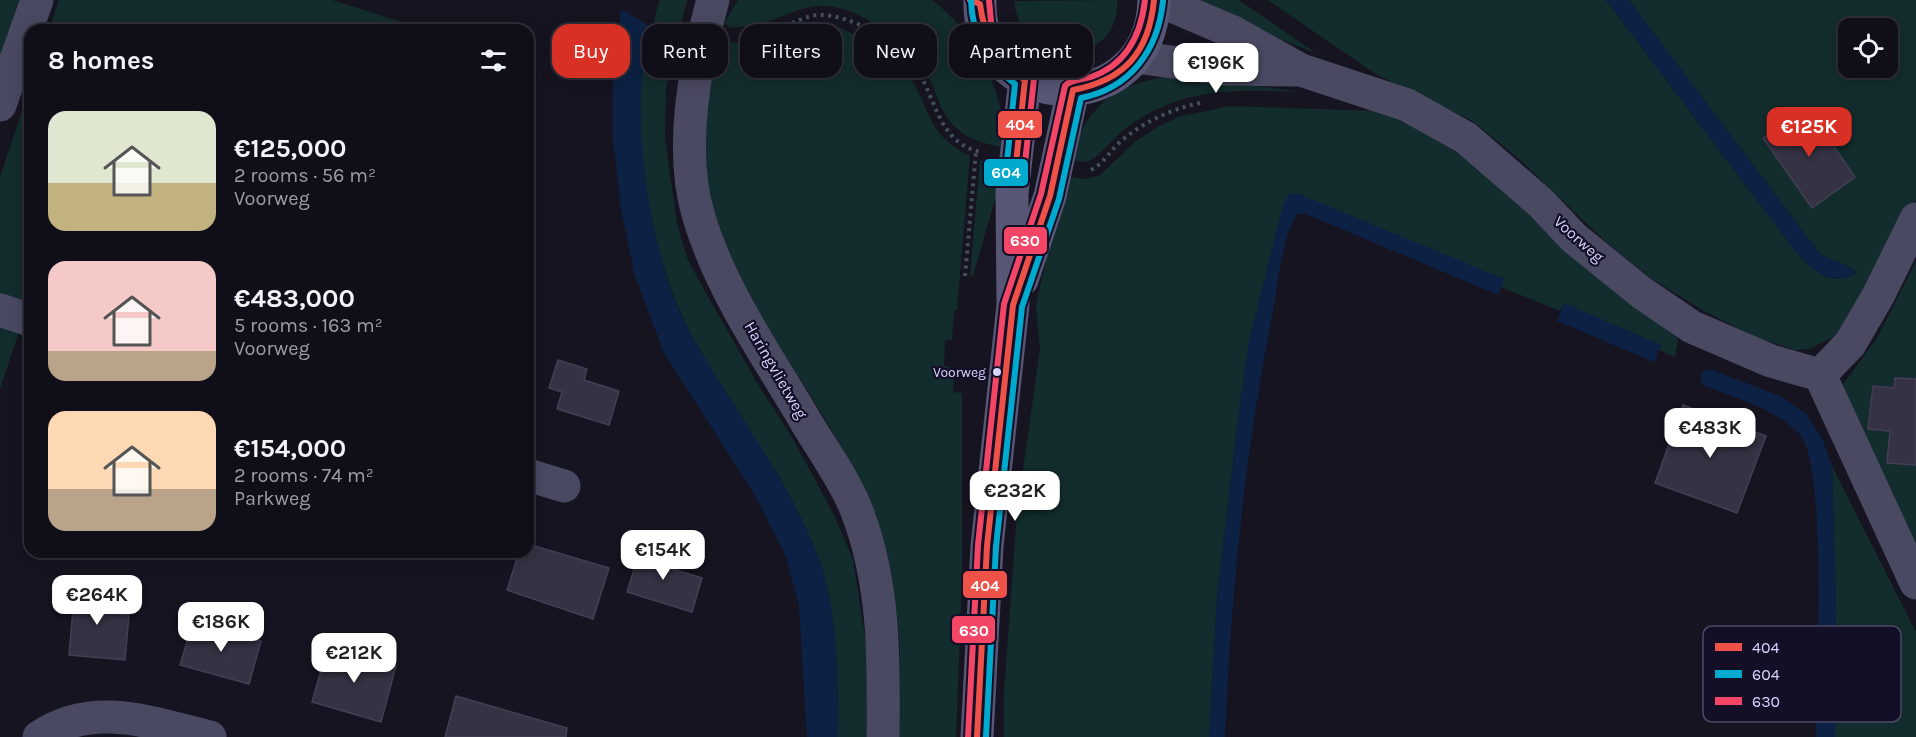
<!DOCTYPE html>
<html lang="en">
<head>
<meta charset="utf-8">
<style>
  body { margin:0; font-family:Karla,sans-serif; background:#1e1d26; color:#f1f3f6; height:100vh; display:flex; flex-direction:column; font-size:22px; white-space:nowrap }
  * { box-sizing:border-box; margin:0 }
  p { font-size:20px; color:#9c9ca2 }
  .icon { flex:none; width:33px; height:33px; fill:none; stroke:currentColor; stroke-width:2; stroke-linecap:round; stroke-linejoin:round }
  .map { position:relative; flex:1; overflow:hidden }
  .panel { position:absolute; left:24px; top:24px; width:510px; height:534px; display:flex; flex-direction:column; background:#100f19; border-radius:18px; box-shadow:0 3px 15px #0003,0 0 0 2px #302f38 }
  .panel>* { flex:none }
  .top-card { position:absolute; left:552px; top:24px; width:570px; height:54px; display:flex; gap:12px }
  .fabs { position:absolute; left:1838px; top:18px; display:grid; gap:12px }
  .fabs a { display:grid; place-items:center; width:60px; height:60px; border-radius:12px; background:#100f19; box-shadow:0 3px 15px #0003,0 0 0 2px #302f38; font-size:30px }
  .price { position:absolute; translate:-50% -51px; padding:0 14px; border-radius:12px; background:#fff; color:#222; font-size:20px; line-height:39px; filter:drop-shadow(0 2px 3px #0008) }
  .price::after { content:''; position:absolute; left:50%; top:36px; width:18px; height:14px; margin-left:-9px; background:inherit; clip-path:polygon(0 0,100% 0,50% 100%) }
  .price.selected { background:#d93025; color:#fff }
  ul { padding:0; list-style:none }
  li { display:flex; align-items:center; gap:18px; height:150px; padding:0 24px }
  li span { display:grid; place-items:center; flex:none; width:168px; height:120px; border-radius:18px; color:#555 }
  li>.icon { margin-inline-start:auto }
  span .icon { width:72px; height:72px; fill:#fffc; stroke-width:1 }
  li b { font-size:26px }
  h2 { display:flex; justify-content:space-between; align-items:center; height:72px; padding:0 24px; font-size:26px }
  .tag { padding:0 21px; border-radius:18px; background:#100f19; box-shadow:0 3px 15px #0003,0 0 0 2px #302f38; font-size:21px; line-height:54px }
  .tag.selected { background:#d93025; color:#fff }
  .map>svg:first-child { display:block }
  .green { fill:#132c2d; fill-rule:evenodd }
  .water { fill:#0d2144 }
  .building { fill:#343243; stroke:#433f54; stroke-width:1.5 }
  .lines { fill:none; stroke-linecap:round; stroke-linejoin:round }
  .path { stroke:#44505f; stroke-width:4; stroke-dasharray:3 4.5; stroke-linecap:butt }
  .minor { stroke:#4a4962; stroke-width:33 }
  .secondary { stroke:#575674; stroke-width:33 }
  .bus-1-casing { stroke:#130f26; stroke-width:10 }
  .bus-2-casing { stroke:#130f26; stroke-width:10 }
  .bus-3-casing { stroke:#130f26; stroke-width:10 }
  .bus-1 { stroke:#ee5148; stroke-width:6 }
  .bus-2 { stroke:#00a9ce; stroke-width:6 }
  .bus-3 { stroke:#f34667; stroke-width:6 }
  .bus-dot { fill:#d9d4ff; stroke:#130f26; stroke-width:2 }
  .labels { text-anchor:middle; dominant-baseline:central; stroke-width:4.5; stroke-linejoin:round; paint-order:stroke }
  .bus-label { font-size:14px; fill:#d9d4ff; stroke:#130f26; text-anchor:end }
  .street-label { font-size:16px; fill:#d9d4ff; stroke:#130f26 }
  .key { fill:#130f26; stroke:#4e4a67; stroke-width:1.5 }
  .key-label { font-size:16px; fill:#d9d4ff }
  .line-badge { stroke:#130f26; stroke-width:2 }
  .badge-label { font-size:16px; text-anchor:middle; font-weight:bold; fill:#fff }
</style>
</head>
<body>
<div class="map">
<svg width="1916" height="737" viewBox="0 0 1916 737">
  <rect width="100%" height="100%" fill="#161421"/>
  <path class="green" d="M0 0H19L0 57Z
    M59 0H332L424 29 49 30Z
    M659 0H687L666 89 665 138 677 224 688 260 702 286 756 381 793 439 834 515 853 559 868 657 866 737H838C838 681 838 609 818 557 795 495 757 442 722 387 709 365 695 343 684 320 653 257 634 145 642 75 646 50 654 25 659 0Z
    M738 0H932C978 35 1004 91 1005 148 987 144 969 141 955 127 940 113 937 92 927 75 910 45 862 9 828 6 808 4 793 13 775 19 760 25 746 27 730 28L724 23Z
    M1117 0C1122 64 1023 78 1014 1Z
    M1194 0H1239L1317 54 1213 12Z
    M1268 0H1606L1796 252C1813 270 1830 289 1856 273 1847 263 1832 261 1820 254L1629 0H1916V199L1882 265 1837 335 1809 349 1795 350 1756 337 1704 311 1652 279 1605 241 1518 158 1471 120 1377 75ZM1848 28H1887V68H1848Z
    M816 23C831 23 842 29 856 35 877 45 897 57 910 77 931 111 928 136 970 156L957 310 954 311 952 340H945L944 366 950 367 949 376 954 377 953 392 962 393V582L956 737H898C898 704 901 670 899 637 896 591 877 526 859 484 811 373 712 283 705 158 702 120 710 83 715 45 729 40 747 44 762 40 781 36 798 26 816 23Z
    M1171 76 1303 92C1238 90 1187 86 1130 125 1114 136 1104 153 1088 162L1068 160C1089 105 1112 85 1171 76Z
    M30 87V300L28 306 0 298V177Z
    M1230 106 1377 111 1418 128 1462 156 1672 330 1678 340 1675 357 1659 350 1661 345 1564 304 1560 311 1501 287 1504 279 1283 206 1249 342 1239 412 1217 597 1209 737H1004V693L1017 512 1040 349 1036 305 1065 176 1083 179 1099 176 1136 141 1156 128 1178 117Z
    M980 160 1002 163 998 189 973 276H970Z
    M1916 261V548L1840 389 1878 336Z
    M0 326 19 332 0 389Z
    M1832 466 1916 632V737H1835L1836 607Z"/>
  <path class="water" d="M1606 0H1629L1820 254C1832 261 1847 263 1856 274 1829 287 1814 271 1796 252Z
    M621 9 653 28C649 44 644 61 642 77 636 148 652 257 684 321 726 401 786 472 818 557 838 610 838 681 838 737H807L799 605 785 554 753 492 664 353 635 276 621 209 613 139V85Z
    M1289 194H1299L1504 279 1498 295 1306 214H1297C1282 238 1278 283 1273 311 1245 452 1231 594 1225 737H1209L1217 597 1239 412 1249 342 1283 205Z
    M1564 303 1661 345 1654 362 1557 321Z
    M1710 369 1782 397 1806 414 1822 438 1832 466 1836 607 1835 737H1816C1816 687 1828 462 1799 433 1774 408 1734 398 1701 384L1702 372Z"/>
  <path class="building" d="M1807 108 1855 177 1812 208 1763 138Z
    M558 360 587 369 584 380 619 391 609 425 557 409 562 392 549 388Z
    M1895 378 1916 379V465L1887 463 1890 431 1868 429 1873 386 1894 388Z
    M1683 405 1766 436 1737 513 1655 483Z
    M528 544 609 568 593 619 507 590 519 552H528Z
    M641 547 671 557 667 567 702 578 692 612 627 592Z
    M75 587 113 590 111 613 129 615 125 660 69 655Z
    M193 621 261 641 249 684 180 665Z
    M328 646 396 666 381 722 312 702Z
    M456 696 567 728 566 737H445Z"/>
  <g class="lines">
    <path class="path" d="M741 34C755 33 769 31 782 27 795 23 808 14 822 15 853 16 893 40 913 64 936 93 936 143 981 152
      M1091 170C1104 163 1110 151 1121 141 1144 122 1171 109 1200 103
      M965 276 976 151"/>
    <path class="minor" d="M713 0C695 63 679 149 698 214 719 287 764 351 802 415 819 445 844 478 856 509 885 582 884 660 883 737
      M1158 0 1233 32 1301 70 1407 105 1466 138 1541 203 1574 238 1642 293 1692 327 1771 361 1820 375 1916 583
      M1136 57 1222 69 1296 70
      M0 105 37 0
      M0 310 30 320
      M1820 375 1850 344 1878 296 1916 219
      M528 475 564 486
      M39 737C93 700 152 723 210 737"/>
    <path class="secondary" d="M980 0C976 116 1151 123 1154 0
      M1022 280 1050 196 1073 90
      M977 737 987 546 1013 305 1012 193 1025 80"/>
    <defs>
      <path id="bus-1" d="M970 0 980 4C984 37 998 60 1025 80L1014 181
        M977 737 987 546 1013 305 1050 196 1073 90C1125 80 1149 52 1154 0"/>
      <path id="bus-2" d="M971 0C972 36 987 63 1015 84L1005 180
        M986 737 996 547 1022 307 1059 199 1081 98C1131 88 1158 50 1163 1"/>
      <path id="bus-3" d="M989 0 991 22 999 41 1034 78 1023 182
        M968 737 978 545 1004 304 1041 194 1065 86C1071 79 1082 80 1091 77 1126 65 1141 35 1145 0"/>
    </defs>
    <use href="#bus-1" class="bus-1-casing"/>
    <use href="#bus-2" class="bus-2-casing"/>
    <use href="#bus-3" class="bus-3-casing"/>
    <use href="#bus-1" class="bus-1"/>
    <use href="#bus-2" class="bus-2"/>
    <use href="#bus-3" class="bus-3"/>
  </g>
  <circle class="bus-dot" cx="997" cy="372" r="5"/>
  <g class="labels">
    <g class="bus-label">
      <text x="986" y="372">Voorweg</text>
    </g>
    <g class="street-label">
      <text transform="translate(1579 239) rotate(42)">Voorweg</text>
      <text transform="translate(776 370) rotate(60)">Haringvlietweg</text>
    </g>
  </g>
  <rect x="1703" y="626" width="198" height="96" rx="9" class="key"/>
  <rect x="1715" y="643" width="27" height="8" fill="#ee5148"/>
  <rect x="1715" y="670" width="27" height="8" fill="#00a9ce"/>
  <rect x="1715" y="697" width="27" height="8" fill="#f34667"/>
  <g class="key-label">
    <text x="1752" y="653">404</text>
    <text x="1752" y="680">604</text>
    <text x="1752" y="707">630</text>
  </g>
  <g class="line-badge">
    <rect x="997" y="110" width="46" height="29" rx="6" fill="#ee5148"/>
    <rect x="983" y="158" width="46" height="29" rx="6" fill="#00a9ce"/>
    <rect x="1003" y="226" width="45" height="29" rx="6" fill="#f34667"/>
    <rect x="962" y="570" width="46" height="29" rx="6" fill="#ee5148"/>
    <rect x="951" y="615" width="45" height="29" rx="6" fill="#f34667"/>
  </g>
  <g class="badge-label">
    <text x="1020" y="130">404</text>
    <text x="1006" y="178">604</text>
    <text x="1025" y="246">630</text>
    <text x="985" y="591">404</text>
    <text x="974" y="636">630</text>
  </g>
</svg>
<div class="fabs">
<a><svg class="icon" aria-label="locate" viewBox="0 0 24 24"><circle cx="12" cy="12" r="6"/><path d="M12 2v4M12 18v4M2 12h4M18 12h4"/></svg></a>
</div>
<b class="price" style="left:1216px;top:94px">€196K</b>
<b class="price selected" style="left:1809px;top:158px">€125K</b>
<b class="price" style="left:1710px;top:459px">€483K</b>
<b class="price" style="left:1015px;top:522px">€232K</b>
<b class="price" style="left:663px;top:581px">€154K</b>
<b class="price" style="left:97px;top:626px">€264K</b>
<b class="price" style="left:221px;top:653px">€186K</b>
<b class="price" style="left:354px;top:684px">€212K</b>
<div class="top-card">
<a class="tag selected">Buy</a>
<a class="tag">Rent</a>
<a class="tag">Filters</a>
<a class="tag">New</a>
<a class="tag">Apartment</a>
</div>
<section class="panel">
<h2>8 homes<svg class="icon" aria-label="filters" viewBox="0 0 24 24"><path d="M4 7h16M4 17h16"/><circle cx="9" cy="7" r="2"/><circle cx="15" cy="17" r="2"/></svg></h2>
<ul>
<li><span style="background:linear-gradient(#dfe7d0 60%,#c2b280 0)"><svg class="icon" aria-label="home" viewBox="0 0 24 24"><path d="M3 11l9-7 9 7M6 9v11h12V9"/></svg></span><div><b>€125,000</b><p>2 rooms · 56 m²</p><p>Voorweg</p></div></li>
<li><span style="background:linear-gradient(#f6c9c9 75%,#b9a48a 0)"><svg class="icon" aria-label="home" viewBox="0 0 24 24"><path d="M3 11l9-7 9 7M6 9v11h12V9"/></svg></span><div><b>€483,000</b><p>5 rooms · 163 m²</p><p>Voorweg</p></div></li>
<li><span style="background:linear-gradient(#ffd9b3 65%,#b9a48a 0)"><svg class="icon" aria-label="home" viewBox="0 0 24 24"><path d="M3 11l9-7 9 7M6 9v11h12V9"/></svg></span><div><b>€154,000</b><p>2 rooms · 74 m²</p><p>Parkweg</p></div></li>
</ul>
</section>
</div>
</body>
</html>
